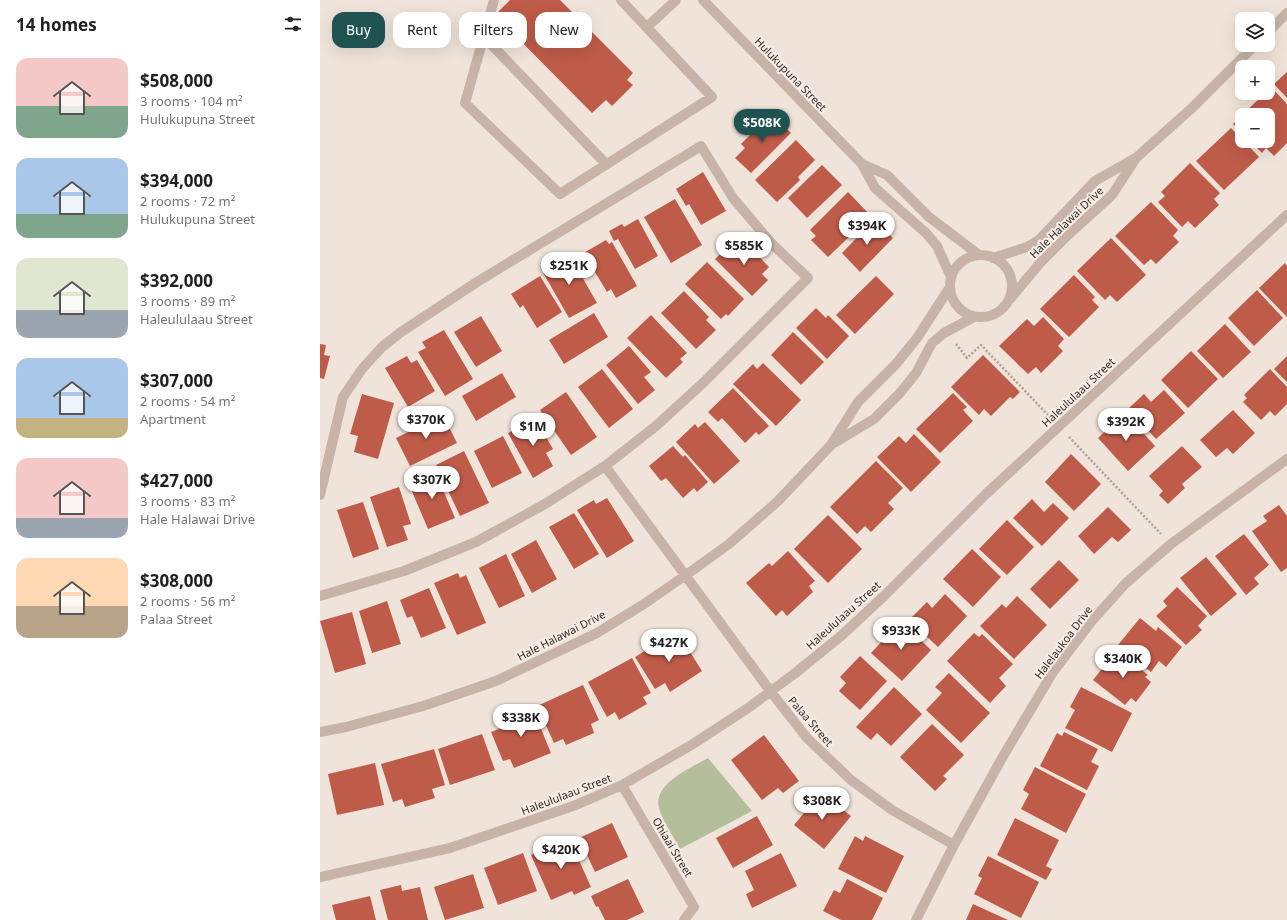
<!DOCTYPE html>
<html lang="en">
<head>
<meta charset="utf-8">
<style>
  body { margin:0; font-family:"Noto Sans",sans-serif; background:#f2f2f2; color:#202124; height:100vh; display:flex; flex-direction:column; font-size:15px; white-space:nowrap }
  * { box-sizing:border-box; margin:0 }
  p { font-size:13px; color:#757577 }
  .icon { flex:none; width:22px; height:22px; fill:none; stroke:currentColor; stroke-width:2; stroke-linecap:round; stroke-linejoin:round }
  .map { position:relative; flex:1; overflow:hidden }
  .details { display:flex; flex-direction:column; background:#fff; width:320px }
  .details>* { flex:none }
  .top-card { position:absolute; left:12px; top:12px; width:380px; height:36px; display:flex; gap:8px }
  .tools { position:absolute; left:915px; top:12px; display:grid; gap:8px }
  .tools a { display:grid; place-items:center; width:40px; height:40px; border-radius:8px; background:#fff; box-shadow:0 4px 16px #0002; font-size:20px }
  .price { position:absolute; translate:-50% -34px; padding:0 9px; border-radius:14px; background:#fff; color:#222; font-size:13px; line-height:26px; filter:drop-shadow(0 1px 2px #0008) }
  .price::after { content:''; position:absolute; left:50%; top:24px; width:12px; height:9px; margin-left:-6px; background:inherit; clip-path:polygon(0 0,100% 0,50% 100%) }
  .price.selected { background:#1f5352; color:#fff }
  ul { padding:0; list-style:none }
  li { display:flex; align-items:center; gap:12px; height:100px; padding:0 16px }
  li span { display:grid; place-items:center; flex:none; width:112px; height:80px; border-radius:12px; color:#555 }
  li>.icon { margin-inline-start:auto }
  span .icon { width:48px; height:48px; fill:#fffc; stroke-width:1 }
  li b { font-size:17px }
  h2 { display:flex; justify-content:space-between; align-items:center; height:48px; padding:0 16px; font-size:17px }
  .chip { padding:0 14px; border-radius:12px; background:#fff; box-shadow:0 4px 16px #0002; font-size:14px; line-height:36px }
  .chip.selected { background:#1f5352; color:#fff }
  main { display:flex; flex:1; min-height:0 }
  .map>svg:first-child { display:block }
  .green { fill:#b5be9b }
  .building { fill:#bf5b49 }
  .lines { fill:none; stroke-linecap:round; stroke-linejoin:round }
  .path { stroke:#b39d91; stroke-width:2.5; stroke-dasharray:2 2; stroke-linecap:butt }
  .minor { stroke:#c7b3a7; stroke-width:10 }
  .labels { text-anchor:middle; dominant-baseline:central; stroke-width:4; stroke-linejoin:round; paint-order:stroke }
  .street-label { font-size:11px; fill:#342a27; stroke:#f8eee6 }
</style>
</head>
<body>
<main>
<section class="details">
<h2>14 homes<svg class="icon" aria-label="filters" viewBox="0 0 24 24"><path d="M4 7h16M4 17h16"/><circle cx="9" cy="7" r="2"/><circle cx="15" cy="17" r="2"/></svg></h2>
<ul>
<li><span style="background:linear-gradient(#f6c9c9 60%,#7fa58c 0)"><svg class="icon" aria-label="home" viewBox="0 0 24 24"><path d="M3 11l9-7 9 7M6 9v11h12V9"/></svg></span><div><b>$508,000</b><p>3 rooms · 104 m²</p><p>Hulukupuna Street</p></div></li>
<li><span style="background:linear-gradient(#a9c7e8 70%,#7fa58c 0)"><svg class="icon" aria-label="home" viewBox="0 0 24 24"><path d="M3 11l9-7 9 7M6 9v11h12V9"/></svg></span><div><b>$394,000</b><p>2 rooms · 72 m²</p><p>Hulukupuna Street</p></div></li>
<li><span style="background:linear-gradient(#dfe7d0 65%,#9aa5b1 0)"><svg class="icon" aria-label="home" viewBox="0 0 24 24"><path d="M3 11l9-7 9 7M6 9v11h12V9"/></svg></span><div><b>$392,000</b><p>3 rooms · 89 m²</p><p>Haleululaau Street</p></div></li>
<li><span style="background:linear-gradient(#a9c7e8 75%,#c2b280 0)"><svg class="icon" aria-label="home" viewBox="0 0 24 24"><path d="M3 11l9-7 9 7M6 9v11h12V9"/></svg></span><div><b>$307,000</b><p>2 rooms · 54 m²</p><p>Apartment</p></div></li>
<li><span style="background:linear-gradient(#f6c9c9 75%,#9aa5b1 0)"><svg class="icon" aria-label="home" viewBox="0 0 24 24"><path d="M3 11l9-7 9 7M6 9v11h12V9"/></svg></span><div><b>$427,000</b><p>3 rooms · 83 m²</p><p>Hale Halawai Drive</p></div></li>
<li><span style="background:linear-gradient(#ffd9b3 60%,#b9a48a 0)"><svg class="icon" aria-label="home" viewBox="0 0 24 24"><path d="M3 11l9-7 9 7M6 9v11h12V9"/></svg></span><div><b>$308,000</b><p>2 rooms · 56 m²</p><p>Palaa Street</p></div></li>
</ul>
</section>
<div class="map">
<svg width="967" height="920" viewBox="0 0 967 920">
  <rect width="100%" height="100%" fill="#f0e4da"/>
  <path class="green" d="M388 758 432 811 360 849C354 837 342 821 339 808 333 783 371 768 388 758Z"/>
  <path class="building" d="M190 0H240L313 73 307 80 313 85 292 106 286 100 272 113 175 15Z
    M967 72V98L954 84Z
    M951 87 967 104V143L954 156 946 148 942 153 930 141H948V115H922L945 93H948V90Z
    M451 114 471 133 431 173 415 158 425 148 421 144Z
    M922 115V133L913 124Z
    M911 128 922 139V141H924L939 157 904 190 876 161Z
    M476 140 495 160 478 177 480 180 457 202 435 180Z
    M870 163 900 193 894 199 899 205 875 228 868 221 862 227 838 202 845 196 841 192Z
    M502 165 522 185 487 218 468 198Z
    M383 172 406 211 381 225 369 204 366 206 356 189Z
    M528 192 551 216 508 257 491 240 496 236 490 230Z
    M355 199 382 245 351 263 324 217Z
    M831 202 858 230 853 236 859 242 836 264 831 259 824 265 795 236Z
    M318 219 338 256 315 269 298 239 294 241 289 231 302 224 304 227Z
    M554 220 573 238 540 272 522 253Z
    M419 236 449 267 442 274 448 280 432 296 395 259Z
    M791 238 826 275 797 302 790 295 785 300 757 271Z
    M286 240 289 244 292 242 317 286 296 298 291 289 287 292 272 267 263 272 255 258Z
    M249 254 277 303 249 318 221 269Z
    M387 262 424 299 408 316 406 314 401 319 365 284Z
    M965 263 967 266V317L939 288Z
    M754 275 775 297 772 300 779 307 749 337 720 309Z
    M220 276 242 312 217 328 203 305 200 308 191 294Z
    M556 276 574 294 535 334 516 315Z
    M937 290 963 318 934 346 908 318Z
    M364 291 389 317 386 320 396 330 376 349 341 313Z
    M496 308 506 318 508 315 529 336 507 359 476 328Z
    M274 313 288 337 244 364 229 340Z
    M331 315 367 353 360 359 363 362 346 378 307 338Z
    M161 316 182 351 156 367 134 332Z
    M723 317 744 339 738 346 743 351 721 373 716 367 708 374 679 346 707 319 714 326Z
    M905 324 931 352 903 378 877 351Z
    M124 330 153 379 125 396 98 352 106 348 102 342Z
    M473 332 504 362 481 385 451 355Z
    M0 344 6 345 4 355 10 356 4 379 0 378Z
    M309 346 331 372 324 377 335 390 318 404 286 365Z
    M871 351 898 379 868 408 841 380Z
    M663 355 700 392 693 399 690 397 671 416 664 409 659 415 631 387Z
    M87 356 91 363 97 360 115 391 88 407 65 368Z
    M967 356V382L954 369Z
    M443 363 481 400 456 426 413 384 433 364 437 369Z
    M282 369 313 409 289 428 258 387Z
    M950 369 967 387V404L955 416 950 411 941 420 923 402 927 398 924 395Z
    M182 373 196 397 156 421 142 396Z
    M413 388 449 426 439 435 436 432 425 443 402 418 398 422 388 412Z
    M844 390 865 413 836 439 808 409 824 394 831 402Z
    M246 392 277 437 251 455 220 410Z
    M633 393 647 407 643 410 653 421 620 453 596 429Z
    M42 394 74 403 58 459 34 452 38 436 30 434Z
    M913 410 935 433 913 454 907 448 896 457 880 440Z
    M805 413 835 446 808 471 778 438Z
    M123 415 137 443 90 466 76 438Z
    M215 418 233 449 226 453 233 466 213 478 188 433Z
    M385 422 420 461 394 484 356 442 375 424 378 428Z
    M594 434 621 462 591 492 557 457 579 436 586 443Z
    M183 436 202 473 172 488 154 451Z
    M353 446 363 457 365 455 388 482 377 492 374 488 363 498 346 478 341 481 329 466Z
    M862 446 882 467 862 484 865 488 848 504 839 495 843 491 829 476Z
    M144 451 169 503 140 516 116 465Z
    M751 454 781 484 754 511 725 482Z
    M556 461 583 488 568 503 574 509 551 532 545 526 537 534 510 507Z
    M115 471 135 518 108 529 88 482Z
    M79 487 91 524 83 526 88 540 67 547 50 497Z
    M287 498 314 541 287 558 257 510 274 500 276 504Z
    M712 499 724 512 733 503 749 518 722 546 693 518Z
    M43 502 59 549 33 558 17 510Z
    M959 505 967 516V568L961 572 932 531 947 521 943 516Z
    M788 507 811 530 798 542 792 537 774 554 758 536Z
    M254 513 279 554 254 569 229 527Z
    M508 515 542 549 508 583 474 549Z
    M687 520 714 547 687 575 659 549Z
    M924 534 949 565 934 578 939 584 926 595 895 556Z
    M216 540 237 579 212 593 191 554Z
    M652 549 681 577 653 607 623 579Z
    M468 551 495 581 489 586 493 592 467 616 462 610 456 616 426 583 449 563 452 566Z
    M186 554 205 596 179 608 159 568Z
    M886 557 917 594 891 616 860 578Z
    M739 560 759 580 730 609 710 589Z
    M138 573 140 578 146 575 166 623 137 635 114 583Z
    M857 587 887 616 878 626 882 630 866 645 836 616 847 606 843 601Z
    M109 588 126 628 101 638 92 616 87 618 80 600Z
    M625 594 647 616 618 647 589 620 607 602 612 608Z
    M697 596 727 625 694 659 660 626 682 604 686 608Z
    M67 601 81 644 52 653 39 611Z
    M32 612 46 664 15 673 0 621Z
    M820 618 836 631 838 627 862 647 846 667 839 661 831 672 798 645Z
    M581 621 611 650 582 681 551 653Z
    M357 631 382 671 350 692 345 683 335 689 315 657Z
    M654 633 659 637 662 634 693 664 679 678 686 686 670 703 627 661Z
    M797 650 828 675 825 677 831 682 816 702 811 698 805 705 773 680Z
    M540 656 567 681 540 710 519 691 526 683 520 677Z
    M312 658 331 693 323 697 327 704 299 720 295 712 287 717 268 682Z
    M629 673 670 713 641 743 606 710 622 693 615 687Z
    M263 685 279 720 271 724 274 733 246 745 243 739 234 743 217 706Z
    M574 687 602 714 571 746 557 733 551 740 536 727Z
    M761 687 812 713 792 752 745 728 755 710 750 707Z
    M212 707 231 753 194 768 190 759 183 761 171 732 179 729 176 722Z
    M612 724 644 755 623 776 627 779 615 791 580 757Z
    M744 732 778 749 771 762 779 766 767 790 720 766 737 733 742 736Z
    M162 734 175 770 130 785 118 749Z
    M444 735 479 781 463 793 458 788 442 800 411 760Z
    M114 749 125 785 112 789 115 798 85 807 82 799 73 802 61 764Z
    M55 763 64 805 17 815 8 774Z
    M715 767 766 794 746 833 701 809 709 794 703 790Z
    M498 796 507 803 510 800 531 816 504 849 474 825Z
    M437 816 453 845 413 868 396 838Z
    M695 818 739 840 726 866 732 869 726 880 677 855Z
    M292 823 308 857 275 872 259 838Z
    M535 836 543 841 545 836 584 856 566 893 518 869Z
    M249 838 271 887 254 895 252 891 231 900 211 855Z
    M203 853 217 891 178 905 164 868Z
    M461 853 477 886 432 908 426 894 434 890 425 871Z
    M668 856 719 882 701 918 654 894 662 878 658 876Z
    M153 874 164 908 125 920 114 887Z
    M308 879 324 912 307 920H285L278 906 276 907 271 896Z
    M527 879 563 898 552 920H521L503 911 514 890 520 893Z
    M81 885 82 891 100 887 108 920H68L60 890Z
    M50 896 56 920H16L12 905Z
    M653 904 688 920H646Z"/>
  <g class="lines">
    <path class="path" d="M636 344 647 358 661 345 729 416
      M749 437 841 534"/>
    <path class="minor" d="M174 0 145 103 240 194 392 97 301 0
      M383 0 542 164 555 188 606 233 617 246 631 277
      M327 27 356 0
      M948 32 967 13
      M164 37 286 164
      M542 164 567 175 609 217 659 255
      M630 286a31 31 0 1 1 62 0a31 31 0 1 1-62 0Z
      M673 258 707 247 719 240 775 181 817 157 872 108 935 45
      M690 299 721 262 748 235 792 195 816 158
      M514 443 554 419 580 393 596 373 612 343 624 333 654 317
      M0 495 23 397 42 369 62 347 81 332 157 282 381 146 413 198 452 244 488 278 384 382 336 426 285 466 451 692 487 738 531 780 572 810 634 845
      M0 596 84 571 156 542 225 504 285 466
      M0 732 26 727 103 706 176 681 277 633 324 604 366 575 409 544 458 501 511 445 538 402 576 364 597 338 630 287
      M302 785 374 907 364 920
      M0 877 130 848 256 805 302 785 373 744 428 708 474 674 521 636 564 596 666 494 967 215
      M596 920 634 845 682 758 733 672 771 622 805 584 851 544 967 459"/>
  </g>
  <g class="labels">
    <g class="street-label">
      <text transform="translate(471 74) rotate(46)">Hulukupuna Street</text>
      <text transform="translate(746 222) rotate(-44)">Hale Halawai Drive</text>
      <text transform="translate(758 392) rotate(-43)">Haleululaau Street</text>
      <text transform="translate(523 615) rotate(-42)">Haleululaau Street</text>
      <text transform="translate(241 635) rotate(-27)">Hale Halawai Drive</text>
      <text transform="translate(743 642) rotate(-53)">Halelaukoa Drive</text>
      <text transform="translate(491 721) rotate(49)">Palaa Street</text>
      <text transform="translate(246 794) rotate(-21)">Haleululaau Street</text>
      <text transform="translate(353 847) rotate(59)">Ohiaai Street</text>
    </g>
  </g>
</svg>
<div class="tools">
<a><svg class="icon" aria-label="layers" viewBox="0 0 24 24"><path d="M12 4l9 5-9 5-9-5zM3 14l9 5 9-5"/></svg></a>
<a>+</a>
<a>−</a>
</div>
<b class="price selected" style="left:442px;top:143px">$508K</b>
<b class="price" style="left:547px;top:246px">$394K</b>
<b class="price" style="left:424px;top:266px">$585K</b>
<b class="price" style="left:249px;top:286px">$251K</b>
<b class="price" style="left:106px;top:440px">$370K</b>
<b class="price" style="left:806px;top:442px">$392K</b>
<b class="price" style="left:213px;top:447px">$1M</b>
<b class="price" style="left:112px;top:500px">$307K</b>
<b class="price" style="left:581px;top:651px">$933K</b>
<b class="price" style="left:349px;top:663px">$427K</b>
<b class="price" style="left:803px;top:679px">$340K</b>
<b class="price" style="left:201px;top:738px">$338K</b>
<b class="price" style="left:502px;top:821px">$308K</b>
<b class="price" style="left:241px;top:870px">$420K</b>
<div class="top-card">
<a class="chip selected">Buy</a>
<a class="chip">Rent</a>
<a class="chip">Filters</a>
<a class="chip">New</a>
</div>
</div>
</main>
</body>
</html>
